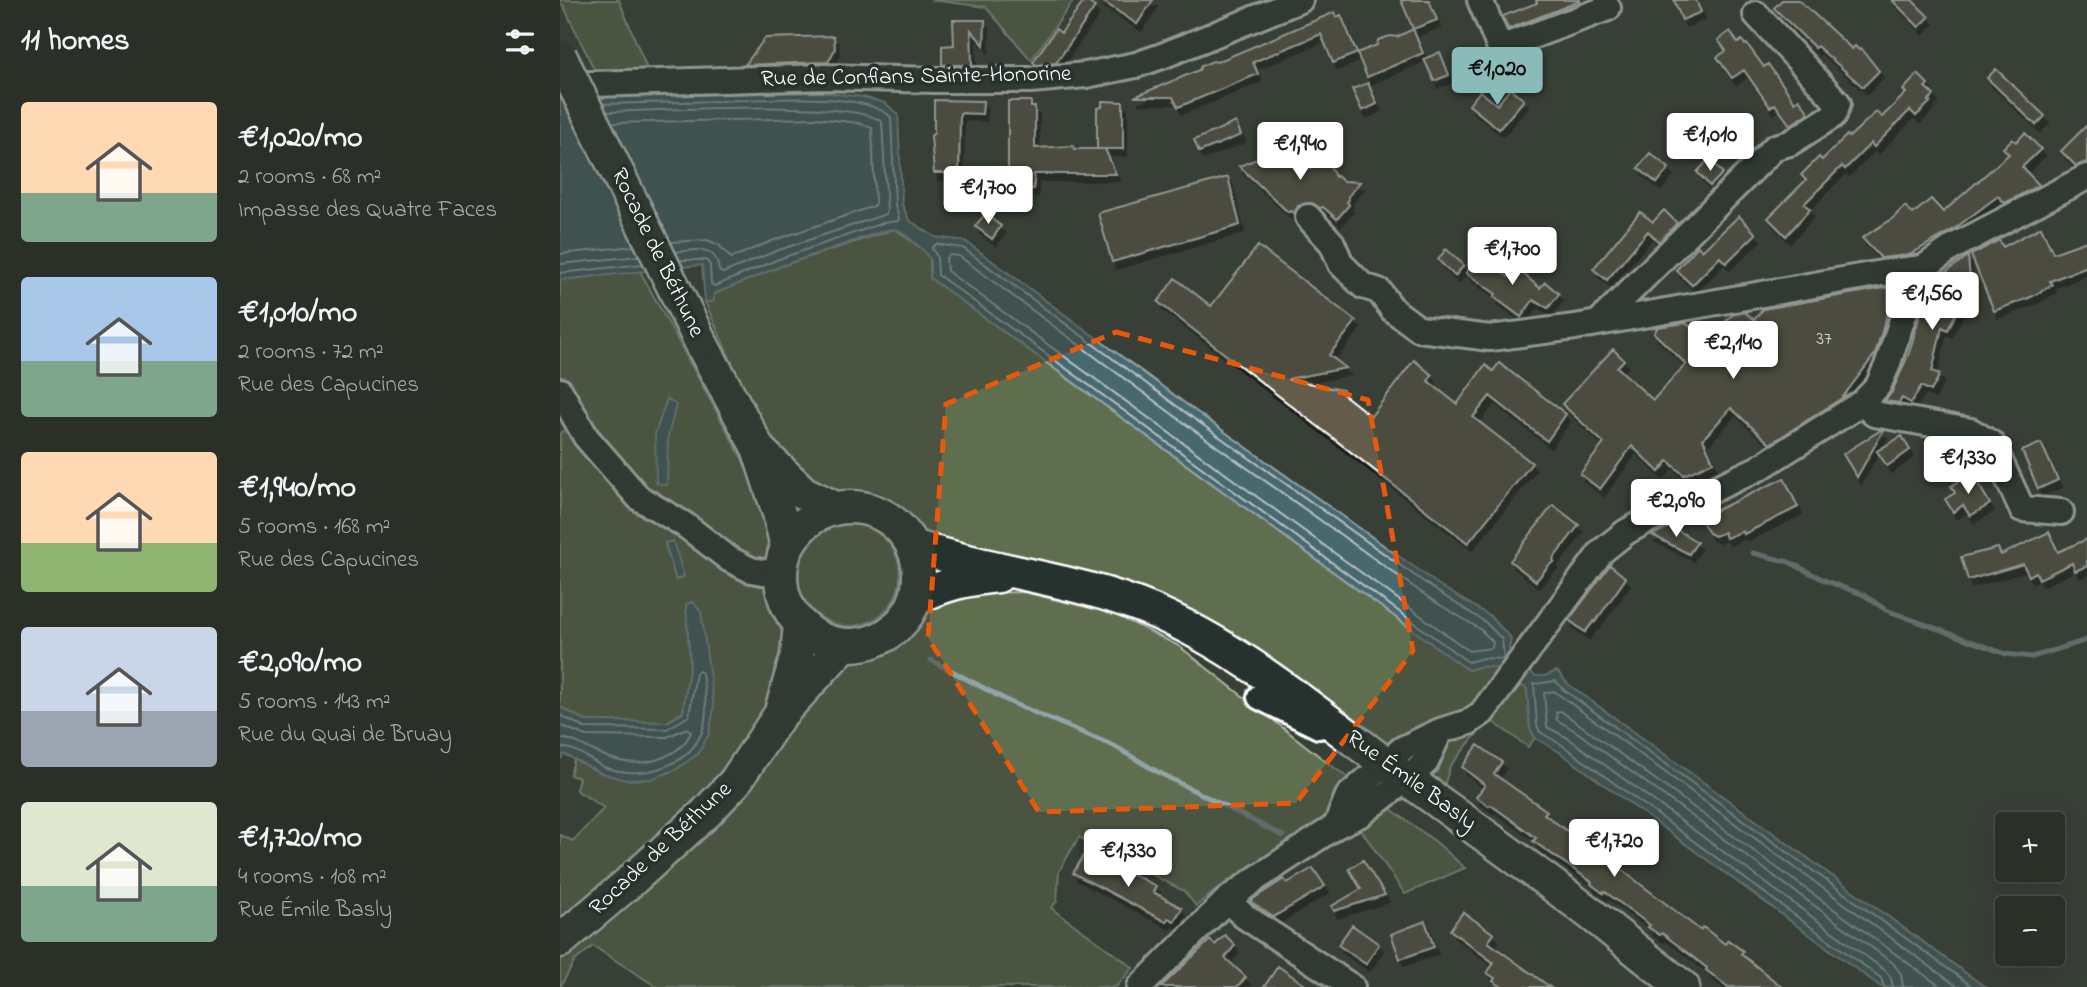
<!DOCTYPE html>
<html lang="en">
<head>
<meta charset="utf-8">
<style>
  body { margin:0; font-family:"Indie Flower",sans-serif; background:#323730; color:#f1f3f6; height:100vh; display:flex; flex-direction:column; font-size:26px; white-space:nowrap }
  * { box-sizing:border-box; margin:0 }
  p { font-size:23px; color:#a5a9a8 }
  .icon { flex:none; width:38px; height:38px; fill:none; stroke:currentColor; stroke-width:2; stroke-linecap:round; stroke-linejoin:round }
  .map { position:relative; flex:1; overflow:hidden }
  .side { display:flex; flex-direction:column; background:#2a2f28; width:560px }
  .side>* { flex:none }
  .tools { position:absolute; left:1435px; top:812px; display:grid; gap:14px }
  .tools a { display:grid; place-items:center; width:70px; height:70px; border-radius:7px; background:#2a2f28; box-shadow:0 7px 28px #0002,0 0 0 2px #464a45; font-size:35px }
  .price { position:absolute; translate:-50% -60px; padding:0 16px; border-radius:7px; background:#fff; color:#222; font-size:23px; line-height:46px; filter:drop-shadow(0 2px 4px #0008) }
  .price::after { content:''; position:absolute; left:50%; top:42px; width:21px; height:16px; margin-left:-10px; background:inherit; clip-path:polygon(0 0,100% 0,50% 100%) }
  .price.current { background:#8bbbb9; color:#111 }
  ul { padding:0; list-style:none }
  li { display:flex; align-items:center; gap:21px; height:175px; padding:0 21px }
  li span { display:grid; place-items:center; flex:none; width:196px; height:140px; border-radius:7px; color:#555 }
  li>.icon { margin-inline-start:auto }
  span .icon { width:84px; height:84px; fill:#fffc; stroke-width:1 }
  li b { font-size:30px }
  h2 { display:flex; justify-content:space-between; align-items:center; height:84px; padding:0 21px; font-size:30px }
  main { display:flex; flex:1; min-height:0 }
  .map>svg:first-child { display:block }
  .green { fill:#5f6e50; stroke:#afb6a8; stroke-width:2; fill-rule:evenodd }
  .water { fill:#47676e; stroke:#91a4a8; stroke-width:2 }
  .lines { fill:none; stroke-linecap:round; stroke-linejoin:round }
  .shore { stroke:#b5c2c5; stroke-width:2 }
  .stream { stroke:#91a4a8; stroke-width:5 }
  .building { fill:#635c4c; stroke:#fff; stroke-width:2; filter:url(#shadow) }
  .minor-casing { stroke:#fff; stroke-width:30 }
  .major-casing { stroke:#fff; stroke-width:37 }
  .minor { stroke:#26332d; stroke-width:24 }
  .major { stroke:#26332d; stroke-width:32 }
  .major-bridge-casing { stroke:#fff; stroke-width:37; stroke-linecap:butt }
  .major-bridge { stroke:#26332d; stroke-width:32 }
  .marked { fill:none; stroke:#e8590c; stroke-width:5; stroke-dasharray:14 9; stroke-linejoin:round }
  .labels { text-anchor:middle; dominant-baseline:central; stroke-width:7; stroke-linejoin:round; paint-order:stroke }
  .number-label { font-size:19px; fill:#d8d6d2 }
  .street-label { font-size:23px; fill:#fff; stroke:#26332d }
</style>
</head>
<body>
<main>
<section class="side">
<h2>11 homes<svg class="icon" aria-label="filters" viewBox="0 0 24 24"><path d="M4 7h16M4 17h16"/><circle cx="9" cy="7" r="2"/><circle cx="15" cy="17" r="2"/></svg></h2>
<ul>
<li><span style="background:linear-gradient(#ffd9b3 65%,#7fa58c 0)"><svg class="icon" aria-label="home" viewBox="0 0 24 24"><path d="M3 11l9-7 9 7M6 9v11h12V9"/></svg></span><div><b>€1,020/mo</b><p>2 rooms · 68 m²</p><p>Impasse des Quatre Faces</p></div></li>
<li><span style="background:linear-gradient(#a9c7e8 60%,#7fa58c 0)"><svg class="icon" aria-label="home" viewBox="0 0 24 24"><path d="M3 11l9-7 9 7M6 9v11h12V9"/></svg></span><div><b>€1,010/mo</b><p>2 rooms · 72 m²</p><p>Rue des Capucines</p></div></li>
<li><span style="background:linear-gradient(#ffd9b3 65%,#8fb573 0)"><svg class="icon" aria-label="home" viewBox="0 0 24 24"><path d="M3 11l9-7 9 7M6 9v11h12V9"/></svg></span><div><b>€1,940/mo</b><p>5 rooms · 168 m²</p><p>Rue des Capucines</p></div></li>
<li><span style="background:linear-gradient(#c9d6e8 60%,#9aa5b1 0)"><svg class="icon" aria-label="home" viewBox="0 0 24 24"><path d="M3 11l9-7 9 7M6 9v11h12V9"/></svg></span><div><b>€2,090/mo</b><p>5 rooms · 143 m²</p><p>Rue du Quai de Bruay</p></div></li>
<li><span style="background:linear-gradient(#dfe7d0 60%,#7fa58c 0)"><svg class="icon" aria-label="home" viewBox="0 0 24 24"><path d="M3 11l9-7 9 7M6 9v11h12V9"/></svg></span><div><b>€1,720/mo</b><p>4 rooms · 108 m²</p><p>Rue Émile Basly</p></div></li>
</ul>
</section>
<div class="map">
<svg width="1527" height="987" viewBox="0 0 1527 987">
  <defs>
    <filter id="shadow"><feDropShadow dx="4" dy="7" stdDeviation="0" flood-color="#0009"/></filter>
  </defs>
  <rect width="100%" height="100%" fill="#383f36"/>
  <filter id="ink" filterUnits="userSpaceOnUse"><feTurbulence type="fractalNoise" baseFrequency=".0143" numOctaves="2"/><feDisplacementMap in="SourceGraphic" scale="14" xChannelSelector="R" yChannelSelector="G"/><feConvolveMatrix kernelMatrix="1 2 1 2 8 2 1 2 1" color-interpolation-filters="sRGB"/></filter>
  <g filter="url(#ink)">
    <path class="green" d="M0 0H59L87 69H34L3 5H0Z
      M371 0H514L471 60 426 7Z
      M335 229 365 251 370 259V278L908 670C937 660 945 673 967 689L970 728 975 738 968 747 929 719 890 766 885 783 819 746 690 652 367 539C345 524 328 498 301 494 289 492 274 496 263 492 257 490 251 482 247 478 197 433 173 362 145 302L154 301V294L221 266Z
      M80 271 198 488 210 529 207 546 206 596 210 611 227 640 285 662 300 661 329 651 357 629 370 606 422 593 464 592 552 613 619 646 764 760 876 842 905 868 845 894 776 793 769 817 665 883 636 906 624 891 519 837 499 871 497 901 491 908 570 965 573 968 556 987H97L33 946 15 961 0 987V835L13 841 44 808 16 790 19 778 10 775 14 759 41 773 149 734 126 605 130 662 123 712 107 722 26 721 0 707V433L9 428 0 414V280ZM113 542 123 577 116 580 105 544Z
      M238 575a51 51 0 1 1 102 0a51 51 0 1 1-102 0Z"/>
    <path class="water" d="M259 92 303 97 325 103 338 114 342 204 349 220 375 237 405 241 637 412 882 587 930 616 951 638 949 648 952 657 975 676H985L997 671 1008 684 1425 987H1321L998 751 975 738 970 728 967 689C945 673 936 660 908 670L370 278V259L365 252 342 232 335 229 325 230 221 266 154 294V301L145 302 142 265 0 280V98Z
      M107 399 116 405 108 436 107 485 96 483 95 434Z
      M113 541 124 576 116 580 105 543Z
      M133 602 141 612 154 708 149 734 138 754 115 770 91 779 66 780 41 773 4 754 0 760V707L26 721 107 722 123 713 130 662 126 604Z"/>
    <g class="lines">
      <path class="shore" d="M43 104C83 103 122 102 162 101 202 100 302 90 331 117L335 205 339 218 338 221 323 223 219 259 155 286 151 284 150 265 146 260H120
        M47 112C92 111 298 98 322 122L327 211 326 214 216 251 163 273 159 271C156 243 137 250 116 252
        M52 123 257 118 298 123 312 128 315 203 314 206 212 241 171 258 159 245 147 240 111 242
        M376 244 403 248 633 418 878 592 925 622 942 639 944 659 923 658 908 662 378 275 377 257 372 248Z
        M0 254 74 246
        M390 255 399 256 627 425 872 600 920 629 933 642 932 648 909 651 387 271 386 258Z
        M0 264 79 256
        M0 273 83 264
        M0 715 25 728 107 729 129 716 136 673 139 671 142 673C145 693 149 713 142 732 127 769 78 780 44 767 31 761 14 745 0 748
        M0 725 26 736 107 737 127 728 131 732C126 744 116 752 104 757 75 769 52 761 26 747 17 743 10 738 0 739
        M1324 987 1321 978 1002 745 980 732 977 725 974 684 996 681 1004 690 1413 987
        M1333 987 1331 978 1326 971 1008 738 987 727 984 693 994 691 1398 987
        M1343 987 1341 974 1333 963 1014 730 997 720 996 712 1001 711 1381 987"/>
      <path class="stream" d="M1193 553 1229 562 1266 581 1304 595 1326 610 1446 654 1472 657 1527 640
        M371 660 450 702 554 746 596 771 723 836"/>
    </g>
    <path class="building" d="M525 0 535 7 496 63 476 65 473 62 496 29 501 33Z
      M541 0H593L577 24Z
      M841 0H869L877 20 853 29Z
      M976 0H1020V1L948 29 943 16 977 3Z
      M1114 0H1136L1141 12 1122 20Z
      M1222 0H1239L1292 49 1295 46 1299 50 1301 48 1319 71 1303 87 1257 46 1255 48 1214 8Z
      M1332 0H1352L1369 17 1359 27Z
      M775 12 776 17 781 15 797 53 817 45 818 40 830 36 837 37 853 29 863 53 807 77 797 53 773 63 761 34 693 62 698 74 618 107 613 97H574L639 70 641 66 653 61 657 62Z
      M393 20H425L424 45 411 30 412 65H382V46L394 45Z
      M1170 31 1178 43 1182 40 1185 45 1187 44 1204 67 1208 64 1235 102 1239 99 1249 113 1230 125 1215 104 1210 107 1184 70 1172 78 1157 57 1166 51 1158 40Z
      M274 36 275 49 268 62 185 65 205 38Z
      M880 52 889 75 874 81 864 59Z
      M1436 69 1485 116 1476 125 1427 78Z
      M1358 74 1368 84 1365 87 1374 95 1368 101 1370 102 1356 116 1350 110 1314 147 1311 143 1285 169 1282 166 1244 204 1250 209 1226 236 1208 218 1246 180 1241 175 1259 157 1262 160 1287 135 1289 137 1316 112 1322 117 1346 93 1343 90Z
      M808 83 817 104 802 111 792 89Z
      M950 89 964 100 939 129 909 105 920 91 937 105Z
      M374 100 423 101 422 114 400 113 399 173H374L371 136 374 133Z
      M448 101H471V107H475V148L513 146 515 149H537V108L542 107V101L563 102V149H537H545L556 174H474V189L439 188V174H448Z
      M676 122 681 135 639 152 634 140Z
      M1527 125V162L1516 166 1501 151Z
      M1465 133 1481 149 1462 167 1479 185 1445 203 1438 196 1394 229 1349 255 1321 258 1302 238 1332 219 1345 206 1353 214 1371 199 1383 212 1449 154 1443 148 1452 139 1456 142Z
      M738 143 748 169 768 161 775 177 777 176 783 181 800 182 788 197 789 199 787 202 789 205 777 219 763 207 760 208 752 203 738 206 734 214 731 211 728 212 679 166Z
      M1090 153 1109 168 1097 183 1078 168Z
      M1149 159 1163 173 1150 186 1137 172Z
      M668 177 680 225 552 262 538 213Z
      M1104 210 1117 223 1099 242 1088 231 1047 280 1033 269 1080 212 1093 222Z
      M425 214 441 226 432 239 415 226Z
      M1179 216 1196 234 1166 263 1160 257 1132 285 1116 270 1138 246 1142 251Z
      M1481 227 1493 253 1527 241V266L1490 281 1492 285 1471 297 1434 311 1411 255 1439 240 1443 247Z
      M698 246 796 321 769 355 786 368 728 379 783 390V394L811 416 854 360 872 375 868 381 897 404 925 365 933 371 939 363 1006 414 987 441 930 396 913 417 972 463 908 543 598 302 615 278 651 306Z
      M886 249 904 265 895 276 878 260Z
      M918 256 949 277 956 268 980 288 985 282 999 294 988 308 973 300 961 317 934 297 936 294 906 273Z
      M1408 256 1411 293 1403 298 1388 330 1382 327 1372 371 1380 374 1371 391 1361 386 1351 403 1342 398 1339 403 1325 401 1332 392 1349 353 1363 304 1374 281Z
      M1336 286 1315 354 1282 398 1210 444 1171 408 1143 439 1153 462 1124 475 1108 461 1099 472 1072 446 1040 489 1020 474 1044 443 1002 404 1053 349 1064 360 1057 367 1093 400 1126 364 1094 333 1098 327 1126 323 1147 341 1172 315 1185 312 1194 320 1203 309Z
      M1321 430 1323 431 1297 477 1283 454Z
      M1342 436 1350 450 1327 466 1317 451Z
      M1481 443 1498 480 1478 489 1462 451Z
      M1412 473 1430 504 1410 516 1403 505 1393 512 1385 499 1395 493 1391 486Z
      M1224 478 1238 507 1184 534 1183 531 1166 538 1164 532 1155 536 1149 533 1140 518Z
      M993 505 1019 525 993 559 994 562 989 565 976 581 950 561Z
      M1111 526 1137 542 1129 554 1092 535Z
      M1489 532 1498 552 1527 539V566L1515 571 1512 563 1479 579 1476 572 1469 576 1463 564 1408 580 1401 557 1438 548 1441 555Z
      M1050 565 1066 578 1035 622 1034 621 1025 632 1009 620Z
      M918 745 942 762 934 774 987 811 984 814 1026 845 1027 843 1140 930 1143 927 1165 944 1168 940 1183 951 1181 954 1222 987H1168L1146 970 1147 968 1102 933 1100 935 1088 927 1090 925 1044 891 1043 893 1031 884 1032 882 973 841 976 838 931 805 929 806 916 797 925 785 902 767Z
      M524 855 558 873 560 868 596 886 593 892 622 908 614 921 608 918 606 922 513 873Z
      M803 860 825 895 774 911 772 906 801 889 789 869Z
      M753 868 765 886 713 917 690 901 724 879 727 883Z
      M903 912 934 934 928 942 990 987H942L933 981 935 978 927 973 934 963 890 930Z
      M865 921 874 947 840 959 831 934Z
      M792 925 819 944 806 964 778 945Z
      M665 935 675 945 665 958 686 977 677 987H601L650 940 655 945Z
      M718 966 748 987H704Z"/>
    <g class="lines">
      <defs>
        <path id="minor" d="M920 0 940 48 1048 8
          M1 85 265 77 375 80H470L526 75 576 65 602 56 740 0
          M748 217 772 243 781 264 803 286 819 291 833 310 859 329 930 338 1015 327 1322 273 1363 268
          M1039 322 1215 147 1230 143 1274 115 1278 103 1196 14
          M0 391 26 437 79 498 125 525 169 559 191 570 221 575
          M1302 403 1314 414 1411 431 1432 444 1462 509 1501 512
          M700 697 759 726
          M776 826 788 796 842 749 880 731 909 722 922 713 1042 551 1066 532 1084 522 1199 468 1302 403 1318 386 1327 366 1349 299 1363 268 1393 247 1527 177
          M667 900 684 916 792 987
          M580 987 667 900 697 878 776 826 801 814 848 778 866 762 880 731"/>
        <path id="major" d="M142 345 198 448 219 513 227 547
          M201 452 244 493 275 508
          M221 576a69 69 0 1 1 138 0a69 69 0 1 1-138 0Z
          M353 546C431 572 516 578 593 611 673 645 740 700 810 752 886 808 965 863 1040 921 1068 943 1095 966 1123 987
          M356 598C386 584 406 579 438 576
          M222 708 237 656 240 624
          M0 941 72 880 146 813 175 782 219 716 284 645"/>
      </defs>
      <use href="#minor" class="minor-casing"/>
      <use href="#major" class="major-casing"/>
      <use href="#minor" class="minor"/>
      <use href="#major" class="major"/>
      <defs>
        <path id="major-bridge" d="M0 56 142 345"/>
      </defs>
      <use href="#major-bridge" class="major-bridge-casing"/>
      <use href="#major-bridge" class="major-bridge"/>
    </g>
  </g>
  <path d="M0 0H1527V987H0ZM556 332 808 400 853 651 736 803 479 812 368 638 386 404Z" fill="#383f36" fill-opacity=".55" fill-rule="evenodd"/>
  <path class="marked" d="M556 332 808 400 853 651 736 803 479 812 368 638 386 404Z"/>
  <g class="labels">
    <g class="number-label">
      <text x="1264" y="339">37</text>
    </g>
    <g class="street-label">
      <text transform="translate(356 77) rotate(-1)">Rue de Conflans Sainte-Honorine</text>
      <text transform="translate(97 253) rotate(64)">Rocade de Béthune</text>
      <text transform="translate(851 781) rotate(36)">Rue Émile Basly</text>
      <text transform="translate(101 849) rotate(-43)">Rocade de Béthune</text>
    </g>
  </g>
</svg>
<div class="tools">
<a>+</a>
<a>−</a>
</div>
<b class="price current" style="left:937px;top:107px">€1,020</b>
<b class="price" style="left:1150px;top:173px">€1,010</b>
<b class="price" style="left:740px;top:182px">€1,940</b>
<b class="price" style="left:428px;top:226px">€1,700</b>
<b class="price" style="left:952px;top:287px">€1,700</b>
<b class="price" style="left:1372px;top:332px">€1,560</b>
<b class="price" style="left:1173px;top:381px">€2,140</b>
<b class="price" style="left:1408px;top:496px">€1,330</b>
<b class="price" style="left:1116px;top:539px">€2,090</b>
<b class="price" style="left:1054px;top:879px">€1,720</b>
<b class="price" style="left:568px;top:889px">€1,330</b>
</div>
</main>
</body>
</html>
